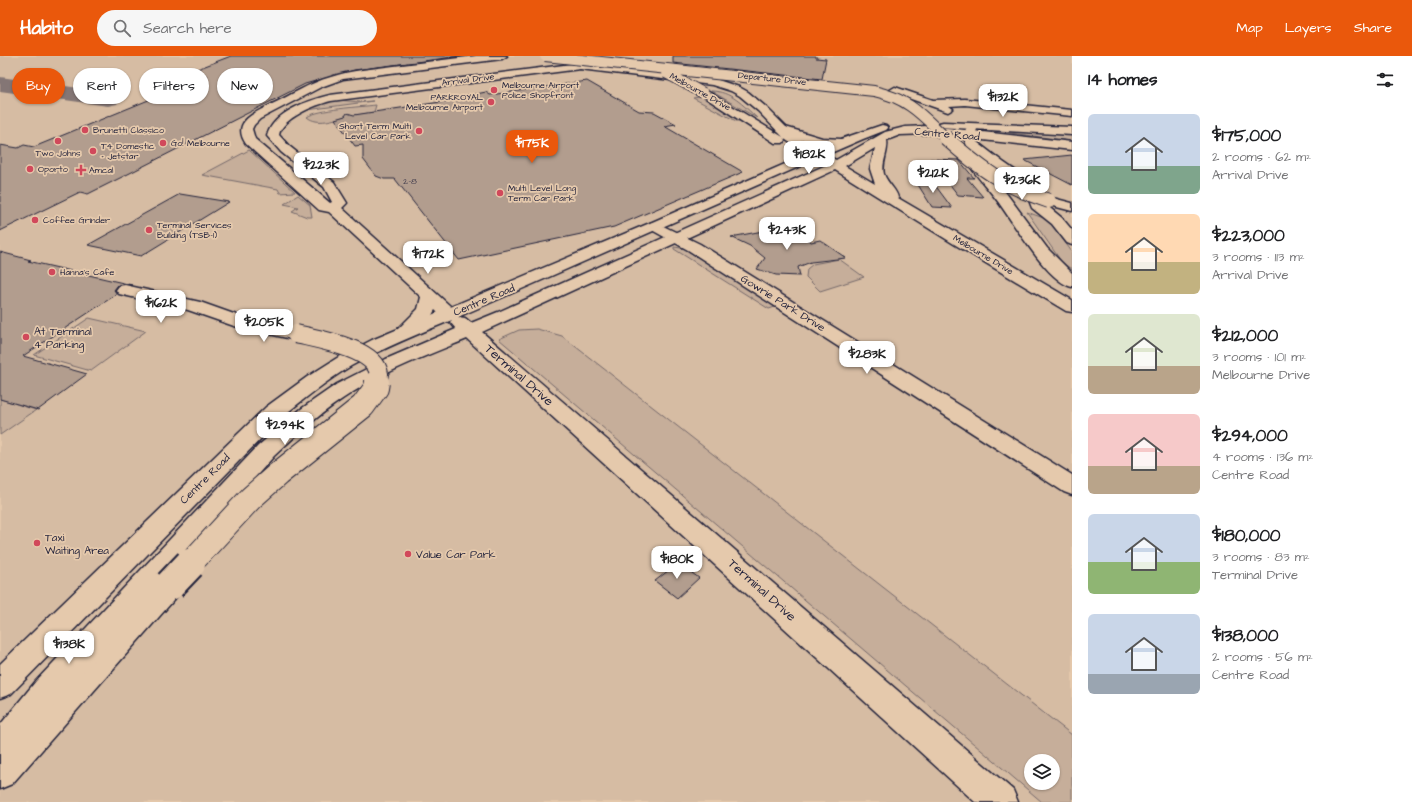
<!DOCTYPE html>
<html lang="en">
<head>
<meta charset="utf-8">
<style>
  body { margin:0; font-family:"Architects Daughter",sans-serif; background:#f6f6f6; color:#202124; height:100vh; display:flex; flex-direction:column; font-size:15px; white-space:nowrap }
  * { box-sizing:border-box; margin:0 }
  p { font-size:13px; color:#757577 }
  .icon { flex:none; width:22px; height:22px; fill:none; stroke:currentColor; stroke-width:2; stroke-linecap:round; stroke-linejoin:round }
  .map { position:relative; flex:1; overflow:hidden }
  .details { display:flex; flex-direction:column; background:#fff; width:340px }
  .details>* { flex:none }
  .top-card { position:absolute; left:12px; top:12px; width:380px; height:36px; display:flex; gap:8px }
  .tools { position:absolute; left:1024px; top:698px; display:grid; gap:8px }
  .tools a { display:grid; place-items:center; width:36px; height:36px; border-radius:50%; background:#fff; box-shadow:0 1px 3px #0004; font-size:20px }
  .price { position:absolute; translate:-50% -34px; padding:0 9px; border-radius:8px; background:#fff; color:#222; font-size:13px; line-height:26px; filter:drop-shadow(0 1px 2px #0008) }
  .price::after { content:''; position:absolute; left:50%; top:24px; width:12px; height:9px; margin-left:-6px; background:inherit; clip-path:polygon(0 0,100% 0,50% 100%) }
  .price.selected { background:#ea580c; color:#fff }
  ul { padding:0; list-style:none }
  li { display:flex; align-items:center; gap:12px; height:100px; padding:0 16px }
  li span { display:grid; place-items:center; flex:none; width:112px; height:80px; border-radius:6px; color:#555 }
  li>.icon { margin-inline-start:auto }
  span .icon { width:48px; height:48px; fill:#fffc; stroke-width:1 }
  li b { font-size:17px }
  h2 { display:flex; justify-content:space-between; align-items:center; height:48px; padding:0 16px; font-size:17px }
  .tag { padding:0 14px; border-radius:18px; background:#fff; box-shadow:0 1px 3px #0004; font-size:14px; line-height:36px }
  .tag.selected { background:#ea580c; color:#fff }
  header { display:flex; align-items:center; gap:24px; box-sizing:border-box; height:56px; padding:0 20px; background:#ea580c; color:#fff }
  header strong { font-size:19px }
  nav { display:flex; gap:22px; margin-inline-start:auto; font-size:14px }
  .search { width:280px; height:36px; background:#f6f6f6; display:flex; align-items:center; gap:10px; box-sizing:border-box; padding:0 14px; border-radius:22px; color:#757577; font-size:15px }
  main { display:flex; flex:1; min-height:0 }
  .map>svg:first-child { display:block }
  .built { fill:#d6bca3; fill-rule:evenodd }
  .green { fill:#c6ae9a; stroke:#74686a; fill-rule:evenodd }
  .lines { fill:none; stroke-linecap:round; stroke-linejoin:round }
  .taxiway { fill:#847674; fill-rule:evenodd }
  .building { fill:#b29d8e; stroke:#22223b }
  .minor-casing { stroke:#22223b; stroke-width:3 }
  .major-casing { stroke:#22223b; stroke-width:3 }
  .highway-casing { stroke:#22223b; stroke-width:3 }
  .minor { fill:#e5c9ac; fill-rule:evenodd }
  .major { fill:#e5c9ac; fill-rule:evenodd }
  .highway { fill:#e5c9ac; fill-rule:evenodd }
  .minor-bridge-far4-casing { stroke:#22223b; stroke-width:12; stroke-linecap:butt }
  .minor-bridge-far3-casing { stroke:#22223b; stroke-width:16; stroke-linecap:butt }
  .minor-bridge-far2-casing { stroke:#22223b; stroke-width:20; stroke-linecap:butt }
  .minor-bridge-far1-casing { stroke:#22223b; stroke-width:26; stroke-linecap:butt }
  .minor-bridge-casing { stroke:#22223b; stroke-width:34; stroke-linecap:butt }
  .minor-bridge-far4 { stroke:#e5c9ac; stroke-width:10 }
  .minor-bridge-far3 { stroke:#e5c9ac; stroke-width:14 }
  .minor-bridge-far2 { stroke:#e5c9ac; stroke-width:18 }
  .minor-bridge-far1 { stroke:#e5c9ac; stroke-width:24 }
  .minor-bridge { stroke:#e5c9ac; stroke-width:30 }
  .poi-dot { fill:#d1495b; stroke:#e5c9ac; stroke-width:1.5 }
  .labels { text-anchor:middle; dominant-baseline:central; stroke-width:3.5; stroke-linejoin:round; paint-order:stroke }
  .far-street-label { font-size:9px; fill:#22223b; stroke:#e5c9ac }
  .far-poi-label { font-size:9px; fill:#22223b; stroke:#e5c9ac; text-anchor:start }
  .number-label { font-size:9px; fill:#464150 }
  .street-label { font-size:11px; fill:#22223b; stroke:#e5c9ac }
  .poi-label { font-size:11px; fill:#22223b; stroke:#e5c9ac; text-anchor:start }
  .near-street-label { font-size:13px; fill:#22223b; stroke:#e5c9ac }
</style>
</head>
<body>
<header>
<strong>Habito</strong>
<div class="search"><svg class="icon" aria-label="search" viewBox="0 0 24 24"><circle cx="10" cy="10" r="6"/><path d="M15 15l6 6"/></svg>Search here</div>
<nav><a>Map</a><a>Layers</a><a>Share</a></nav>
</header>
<main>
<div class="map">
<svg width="1072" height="746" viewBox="0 0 1072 746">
  <rect width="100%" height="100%" fill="#e5c9ac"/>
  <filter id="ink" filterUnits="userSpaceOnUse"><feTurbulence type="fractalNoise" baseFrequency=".025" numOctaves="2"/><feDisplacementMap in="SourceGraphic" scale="8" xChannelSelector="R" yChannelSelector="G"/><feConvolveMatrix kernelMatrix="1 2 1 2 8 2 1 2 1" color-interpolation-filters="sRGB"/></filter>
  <g filter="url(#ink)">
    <path class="built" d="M0 0H1072V746H0ZM1031 705H1053V727H1031Z"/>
    <path class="green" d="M711 35C731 35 743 49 757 62Z
      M705 40 730 55 739 65H736L693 42Z
      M339 44 359 46 373 45 307 54 321 46Z
      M376 49 374 56 351 60 347 58V60C334 63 318 70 307 61 318 53 360 51 376 49Z
      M1006 75 1072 77V85L1010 77Z
      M249 94 295 136 280 137 278 133 202 119Z
      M298 139 310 149 312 161H307L292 155 298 151 284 148Z
      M1027 156 1049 164 1072 196V214L1061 205Z
      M674 191 688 193 778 250 769 253 674 193Z
      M839 203 864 221 820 235 806 221 807 213 813 208Z
      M89 262 146 275 91 315 34 299Z
      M537 273 562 280 1072 679V746H1042L499 283 519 274ZM1031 705H1053V727H1031Z
      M0 343 36 354 0 379Z"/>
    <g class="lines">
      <path class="taxiway" d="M0 21 108 36 117 38 120 43 117 48 108 50 0 35Z"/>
    </g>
    <path class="building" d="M231 0H462L354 14 305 28 130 117 88 138 80 136 0 175V89L18 92 24 89 34 91 207 20 187 17Z
      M673 0H816V2L826 3 822 23 673 7Z
      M587 25 639 55 654 56 676 68 664 70 743 116 614 171 459 204 395 123H384L376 120 363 103V89L355 90 335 63 345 60 347 57 354 59 460 43 467 39 476 38 486 36 490 39Z
      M1072 99V129L1024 104Z
      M930 103 959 104 974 122H967L983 141 958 139Z
      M915 124 932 125 952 152 932 151Z
      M180 138 229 146 141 200 88 189Z
      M784 173 802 176 811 186 820 184 846 202 811 206 798 211 800 220 776 219 757 213 765 202 750 190 731 181 763 175 770 179Z
      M0 196 31 204 28 205 132 229 125 228 118 229 114 234 117 238 23 300 87 318 38 354 0 343Z
      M678 507 699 522 677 542 655 525Z"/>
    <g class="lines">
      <defs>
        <path id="minor" d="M476 0H507L502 3 343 23 321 31 260 63 254 69 252 73 255 83 330 147 332 146 324 131 281 96 267 80C273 56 309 44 330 39L580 7 687 19 718 24 739 31 748 36 766 51 790 75 823 99 821 102H813L783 82 785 84 783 87H775L698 37 699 35H707L783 81 758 55 740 40 731 35 712 29 580 13 331 45C315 49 282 62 279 79L289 90 334 126 347 147 342 152 459 258 456 262C446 264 442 261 435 254L432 259C422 269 411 287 394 283L392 279 418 253 421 241 329 156 319 154 246 88C231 66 254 57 270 49 290 40 309 27 331 21 351 14 373 13 394 10 421 7 448 3 476 0Z
          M895 31 933 44 965 43 1072 54V60L965 49 949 50 953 53 948 56 891 36 890 34Z
          M971 70 975 71 977 73 975 79 977 86 1003 106 1036 129 1042 144 1044 142 1049 141 1072 147V155L1045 148 1062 162 1072 174V189L1067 187 1052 168 1032 152 1025 134 993 112 967 90 963 79 967 71Z
          M974 103 979 104 1006 137 1047 192 1072 217V231C1046 225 1013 165 996 143 987 131 976 120 968 107L969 104Z
          M655 166 700 188 1072 419V439L1064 436 688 194 650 173 648 170 650 167Z
          M125 229 200 246 245 262 303 274 305 278 303 282 296 284 234 270 188 254 119 238 116 234 119 230Z
          M170 518 180 521 184 529 180 537 12 728 0 733V691L160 521Z"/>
        <path id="major" d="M882 69 886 70 888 72 886 74 863 83 826 99 836 104 885 76 905 71 928 70 1072 86V94L928 78 900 79 887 84C889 96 881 107 884 118 887 127 897 134 898 142L1072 244V256L1066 255 954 188 835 114 482 276 1013 734 1018 746H975L467 283C428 299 388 314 353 336 324 354 298 377 274 400L58 645 12 707 0 711V669L36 625 258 390 301 353 337 328 386 303 456 273 450 266 452 264C418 278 383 292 351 310 326 325 304 343 282 361L11 638 0 642V608L266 351 307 321 337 302 372 284 650 167 826 90 817 89 778 76 776 74 778 72 782 70 822 82 841 83ZM875 92 870 113 875 128 845 110ZM819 102 821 106 826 109 498 256 471 267 465 262 458 261Z"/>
        <path id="highway" d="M943 66 1072 71V79L939 71 937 69 939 67Z"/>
      </defs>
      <use href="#minor" class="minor-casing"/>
      <use href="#major" class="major-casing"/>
      <use href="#highway" class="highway-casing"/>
      <use href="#minor" class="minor"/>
      <use href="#major" class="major"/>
      <use href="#highway" class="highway"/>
      <defs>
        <path id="minor-bridge-far4" d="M545 0 874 35C909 43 921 58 946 82
          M666 17 703 37"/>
        <path id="minor-bridge-far3" d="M945 81C979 112 1005 131 1049 145"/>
        <path id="minor-bridge-far2" d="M296 278C316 283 376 292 379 318 379 320 377 324 377 327"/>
        <path id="minor-bridge-far1" d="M189 509 251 442 278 418 363 350 376 332 377 326"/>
        <path id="minor-bridge" d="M170 529 190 508"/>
      </defs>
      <use href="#minor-bridge-far4" class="minor-bridge-far4-casing"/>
      <use href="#minor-bridge-far3" class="minor-bridge-far3-casing"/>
      <use href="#minor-bridge-far2" class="minor-bridge-far2-casing"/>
      <use href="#minor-bridge-far1" class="minor-bridge-far1-casing"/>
      <use href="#minor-bridge" class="minor-bridge-casing"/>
      <use href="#minor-bridge-far4" class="minor-bridge-far4"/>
      <use href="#minor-bridge-far3" class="minor-bridge-far3"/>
      <use href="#minor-bridge-far2" class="minor-bridge-far2"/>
      <use href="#minor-bridge-far1" class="minor-bridge-far1"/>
      <use href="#minor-bridge" class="minor-bridge"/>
    </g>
  </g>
  <g class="poi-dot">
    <circle cx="494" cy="34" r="4"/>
    <circle cx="491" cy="46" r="4"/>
    <circle cx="85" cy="74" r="4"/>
    <circle cx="419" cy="75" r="4"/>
    <circle cx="58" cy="85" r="4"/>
    <circle cx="163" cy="87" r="4"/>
    <circle cx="93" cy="95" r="4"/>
    <circle cx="30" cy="113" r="4"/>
    <path d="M79 108h4v4h4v4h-4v4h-4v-4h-4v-4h4z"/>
    <circle cx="500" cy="137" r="4"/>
    <circle cx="35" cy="164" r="4"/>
    <circle cx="149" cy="174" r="4"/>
    <circle cx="52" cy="216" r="4"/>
    <circle cx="26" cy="281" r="4"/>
    <circle cx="37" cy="487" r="4"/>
    <circle cx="408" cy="498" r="4"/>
  </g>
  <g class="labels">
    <g class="far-street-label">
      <text transform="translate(772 23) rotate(6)">Departure Drive</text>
      <text transform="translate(468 24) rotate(-7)">Arrival Drive</text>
      <text transform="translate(700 36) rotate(29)">Melbourne Drive</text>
      <text transform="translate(983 199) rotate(31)">Melbourne Drive</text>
    </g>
    <g class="far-poi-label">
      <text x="502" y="29">Melbourne Airport<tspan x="502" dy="10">Police Shopfront</tspan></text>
      <text x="483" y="41" text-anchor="end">PARKROYAL<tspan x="483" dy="10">Melbourne Airport</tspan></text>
      <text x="411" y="70" text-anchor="end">Short Term Multi<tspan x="411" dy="10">Level Car Park</tspan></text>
      <text x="93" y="74">Brunetti Classico</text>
      <text x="171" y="87">Go! Melbourne</text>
      <text x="101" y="90">T4 Domestic<tspan x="101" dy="10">- Jetstar</tspan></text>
      <text x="58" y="97" text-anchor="middle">Two Johns</text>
      <text x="38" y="113">Oporto</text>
      <text x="89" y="114">Amcal</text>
      <text x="508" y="132">Multi Level Long<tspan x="508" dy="10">Term Car Park</tspan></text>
      <text x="43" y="164">Coffee Grinder</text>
      <text x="157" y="169">Terminal Services<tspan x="157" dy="10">Building (TSB-1)</tspan></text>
      <text x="60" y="216">Hanna's Cafe</text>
    </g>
    <g class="number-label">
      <text x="410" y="125">2-8</text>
    </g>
    <g class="street-label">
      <text transform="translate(947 78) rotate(5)">Centre Road</text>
      <text transform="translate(484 244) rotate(-23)">Centre Road</text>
      <text transform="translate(783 247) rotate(32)">Gowrie Park Drive</text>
      <text transform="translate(205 423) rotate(-45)">Centre Road</text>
    </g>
    <g class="poi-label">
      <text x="34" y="275">At Terminal<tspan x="34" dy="13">4 Parking</tspan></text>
      <text x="45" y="481">Taxi<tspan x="45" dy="13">Waiting Area</tspan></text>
      <text x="416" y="498">Value Car Park</text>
    </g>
    <g class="near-street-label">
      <text transform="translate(519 319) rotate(41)">Terminal Drive</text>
      <text transform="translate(762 534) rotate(42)">Terminal Drive</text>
    </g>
  </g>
</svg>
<div class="tools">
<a><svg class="icon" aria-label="layers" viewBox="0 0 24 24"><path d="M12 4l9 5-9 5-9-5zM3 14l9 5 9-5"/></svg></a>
</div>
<b class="price" style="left:1003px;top:62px">$132K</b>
<b class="price selected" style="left:532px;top:108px">$175K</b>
<b class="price" style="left:809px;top:119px">$182K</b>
<b class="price" style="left:321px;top:130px">$223K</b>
<b class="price" style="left:933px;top:138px">$212K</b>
<b class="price" style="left:1022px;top:145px">$236K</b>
<b class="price" style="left:787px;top:195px">$243K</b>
<b class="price" style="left:428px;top:219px">$172K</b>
<b class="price" style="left:161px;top:268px">$162K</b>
<b class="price" style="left:264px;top:287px">$205K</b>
<b class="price" style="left:867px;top:319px">$283K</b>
<b class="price" style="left:285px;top:390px">$294K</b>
<b class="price" style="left:677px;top:524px">$180K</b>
<b class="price" style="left:69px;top:609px">$138K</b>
<div class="top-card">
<a class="tag selected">Buy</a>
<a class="tag">Rent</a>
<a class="tag">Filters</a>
<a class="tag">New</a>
</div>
</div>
<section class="details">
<h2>14 homes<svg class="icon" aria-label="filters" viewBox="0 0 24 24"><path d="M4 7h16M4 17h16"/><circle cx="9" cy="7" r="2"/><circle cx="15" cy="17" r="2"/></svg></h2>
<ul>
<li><span style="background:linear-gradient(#c9d6e8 65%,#7fa58c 0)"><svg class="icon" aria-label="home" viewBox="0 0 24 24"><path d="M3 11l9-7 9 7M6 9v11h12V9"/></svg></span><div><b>$175,000</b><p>2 rooms · 62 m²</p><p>Arrival Drive</p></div></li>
<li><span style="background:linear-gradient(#ffd9b3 60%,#c2b280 0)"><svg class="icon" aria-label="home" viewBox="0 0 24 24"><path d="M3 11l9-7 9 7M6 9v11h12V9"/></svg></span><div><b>$223,000</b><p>3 rooms · 113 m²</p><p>Arrival Drive</p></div></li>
<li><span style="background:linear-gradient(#dfe7d0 65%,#b9a48a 0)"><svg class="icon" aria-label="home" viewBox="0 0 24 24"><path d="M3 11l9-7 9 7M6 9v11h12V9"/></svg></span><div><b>$212,000</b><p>3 rooms · 101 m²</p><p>Melbourne Drive</p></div></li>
<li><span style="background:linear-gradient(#f6c9c9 65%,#b9a48a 0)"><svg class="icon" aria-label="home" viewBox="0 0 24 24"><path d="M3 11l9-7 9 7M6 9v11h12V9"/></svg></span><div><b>$294,000</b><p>4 rooms · 136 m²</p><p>Centre Road</p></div></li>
<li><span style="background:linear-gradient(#c9d6e8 60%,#8fb573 0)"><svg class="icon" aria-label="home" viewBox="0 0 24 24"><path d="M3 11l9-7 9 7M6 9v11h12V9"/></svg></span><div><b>$180,000</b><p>3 rooms · 83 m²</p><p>Terminal Drive</p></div></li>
<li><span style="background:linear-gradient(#c9d6e8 75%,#9aa5b1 0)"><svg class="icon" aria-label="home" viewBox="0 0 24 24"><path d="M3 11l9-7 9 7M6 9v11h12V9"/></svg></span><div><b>$138,000</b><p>2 rooms · 56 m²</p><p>Centre Road</p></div></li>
</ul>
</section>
</main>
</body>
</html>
